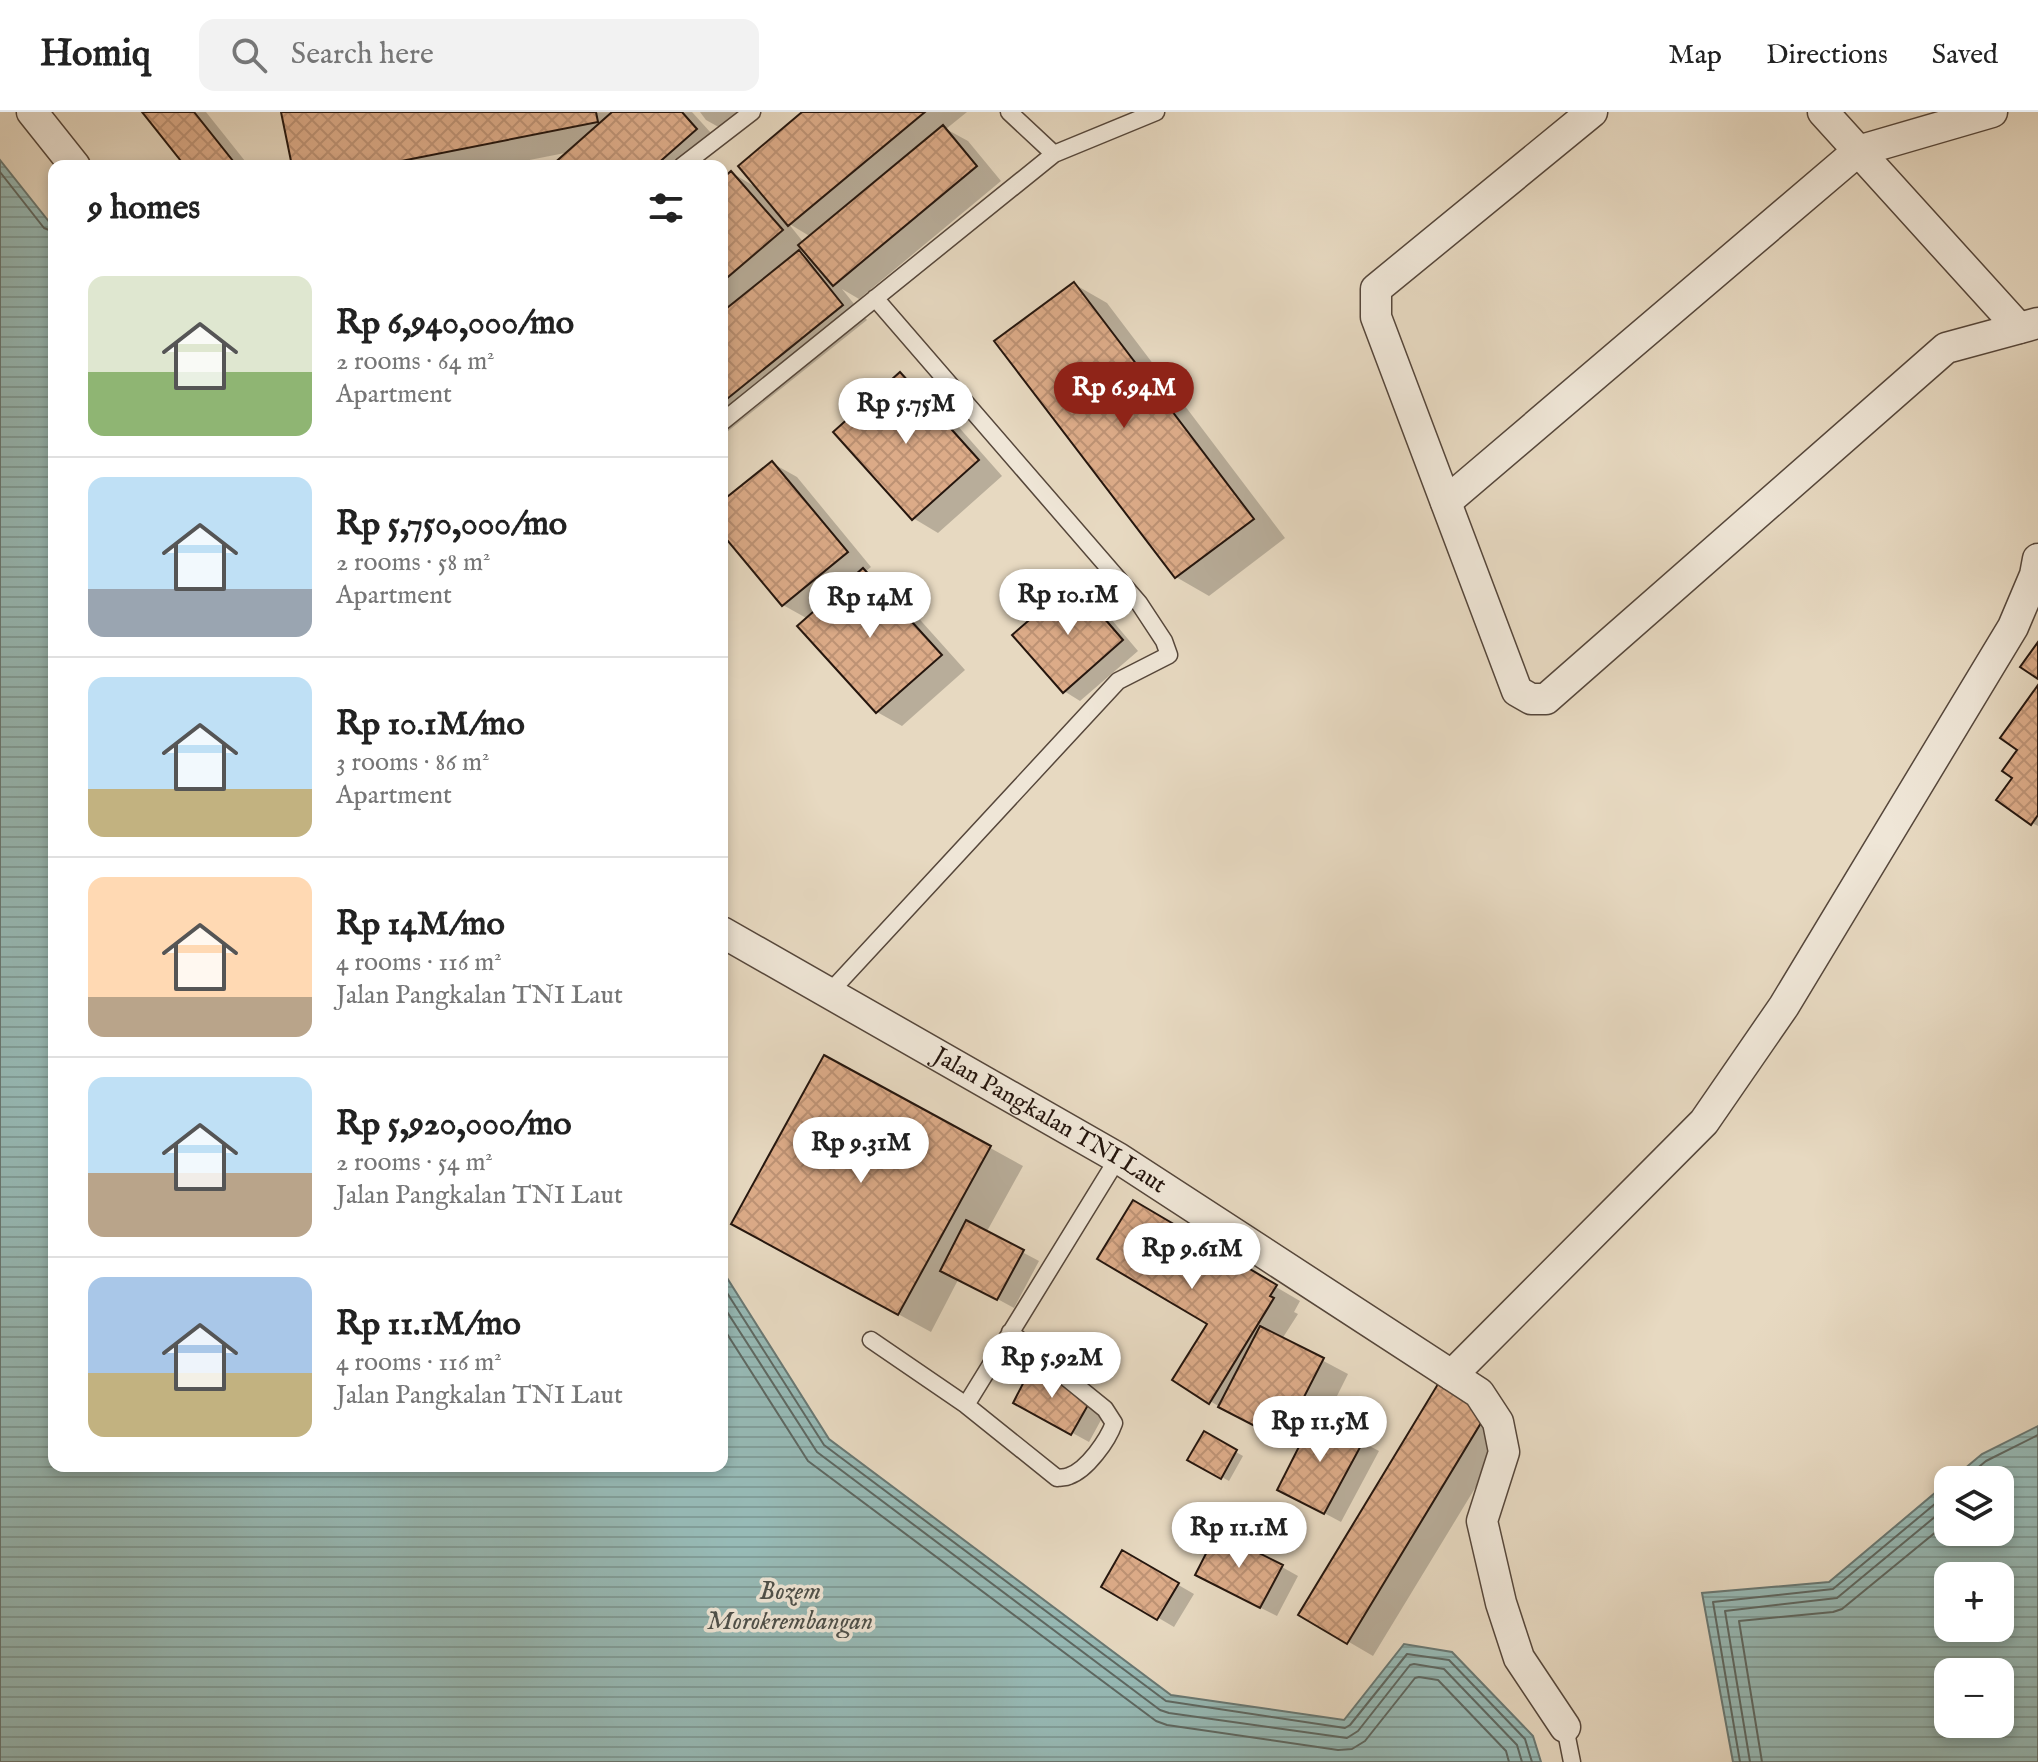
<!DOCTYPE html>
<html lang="en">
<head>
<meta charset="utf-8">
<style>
  body { margin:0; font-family:"IM FELL English",serif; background:#f2f2f2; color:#222; height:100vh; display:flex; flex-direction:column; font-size:30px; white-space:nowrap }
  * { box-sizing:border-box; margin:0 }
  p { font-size:26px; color:#767676 }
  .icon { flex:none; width:44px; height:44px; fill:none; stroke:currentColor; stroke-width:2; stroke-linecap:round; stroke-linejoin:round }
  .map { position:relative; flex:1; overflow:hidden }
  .panel { position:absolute; left:48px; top:48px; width:680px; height:1312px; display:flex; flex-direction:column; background:#fff; border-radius:16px; box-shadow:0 4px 12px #0003 }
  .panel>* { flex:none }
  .controls { position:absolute; left:1934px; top:1354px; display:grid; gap:16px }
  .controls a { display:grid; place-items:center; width:80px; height:80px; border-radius:16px; background:#fff; box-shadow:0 4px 12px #0003; font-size:40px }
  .price { position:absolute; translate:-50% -68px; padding:0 18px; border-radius:28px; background:#fff; color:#222; font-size:26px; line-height:52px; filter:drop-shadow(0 2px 4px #0008) }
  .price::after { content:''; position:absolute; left:50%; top:48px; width:24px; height:18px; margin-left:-12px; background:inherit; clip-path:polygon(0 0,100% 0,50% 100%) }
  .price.selected { background:#8f2418; color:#fff }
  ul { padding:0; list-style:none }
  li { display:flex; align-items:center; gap:24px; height:200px; padding:0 40px }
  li+li { border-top:2px solid #e0e0e0 }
  li span { display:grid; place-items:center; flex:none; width:224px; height:160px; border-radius:16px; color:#555 }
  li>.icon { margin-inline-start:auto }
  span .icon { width:96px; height:96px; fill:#fffc; stroke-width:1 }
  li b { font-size:34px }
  h2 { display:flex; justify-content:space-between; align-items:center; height:96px; padding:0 40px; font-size:34px }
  header { display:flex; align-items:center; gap:48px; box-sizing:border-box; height:112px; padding:0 40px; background:#fff; border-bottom:2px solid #e0e0e0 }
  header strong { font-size:38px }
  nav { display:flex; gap:44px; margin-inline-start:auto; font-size:28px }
  .search { width:560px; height:72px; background:#f2f2f2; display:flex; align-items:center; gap:20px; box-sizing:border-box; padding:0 28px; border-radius:16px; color:#767676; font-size:30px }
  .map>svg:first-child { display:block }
  .water { fill:url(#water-rules); stroke:#697873; stroke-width:2; fill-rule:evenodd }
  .shadow { fill:#0003; fill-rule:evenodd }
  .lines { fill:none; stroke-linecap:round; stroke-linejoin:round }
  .shore { stroke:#5e6862; stroke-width:2 }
  .building { fill:url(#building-cross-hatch); stroke:#25160e; stroke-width:2 }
  .service-casing { stroke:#56473b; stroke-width:19 }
  .minor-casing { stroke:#56473b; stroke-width:33 }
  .service { stroke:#efe6d7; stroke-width:16 }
  .minor { stroke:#efe6d7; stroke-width:30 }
  .labels { text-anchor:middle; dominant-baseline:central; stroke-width:7; stroke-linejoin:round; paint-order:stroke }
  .street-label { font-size:24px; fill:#25160e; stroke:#efe6d7 }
  .water-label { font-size:26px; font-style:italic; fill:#4d4f49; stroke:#efe6d7 }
</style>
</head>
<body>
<header>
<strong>Homiq</strong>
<div class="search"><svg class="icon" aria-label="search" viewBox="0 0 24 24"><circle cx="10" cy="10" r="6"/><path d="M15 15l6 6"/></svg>Search here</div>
<nav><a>Map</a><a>Directions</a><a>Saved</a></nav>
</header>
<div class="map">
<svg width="2038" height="1650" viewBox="0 0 2038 1650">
  <defs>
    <pattern id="water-rules" width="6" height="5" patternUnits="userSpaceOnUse" patternTransform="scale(2)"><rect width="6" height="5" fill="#97bab6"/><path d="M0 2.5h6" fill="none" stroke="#829f9b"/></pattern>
    <pattern id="building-cross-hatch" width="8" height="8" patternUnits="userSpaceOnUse" patternTransform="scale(2)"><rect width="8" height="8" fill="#dcab88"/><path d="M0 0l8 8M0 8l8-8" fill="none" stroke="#bd9274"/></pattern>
  </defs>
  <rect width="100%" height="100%" fill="#e7d9c1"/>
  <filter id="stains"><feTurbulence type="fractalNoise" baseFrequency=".0025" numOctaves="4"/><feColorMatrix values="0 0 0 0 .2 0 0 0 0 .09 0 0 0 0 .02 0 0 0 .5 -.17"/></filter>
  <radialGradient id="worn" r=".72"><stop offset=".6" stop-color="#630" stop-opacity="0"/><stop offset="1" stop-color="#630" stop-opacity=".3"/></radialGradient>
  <path class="water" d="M0 48 54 116V1354H722V1158L829 1327 1171 1583 1344 1608 1404 1532 1452 1540 1533 1624 1541 1650H0Z
    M2038 1314V1650H1733L1702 1481 1829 1470 1948 1370V1420H2000V1368H1951L1982 1342ZM1948 1464H2000V1516H1948ZM1948 1560H2000V1612H1948Z"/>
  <path class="shadow" d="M145 0H206L249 54H188Z
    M283 0H692L721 32 696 54H554L570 40 499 54H294Z
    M700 0H757L731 22 706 8Z
    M806 0H967L946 17 968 29 1001 69 859 187 842 177 867 208 722 324V69L732 61 759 77ZM788 111 811 125 804 131ZM803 136 813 149 798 140Z
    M1074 172 1107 191 1285 426 1209 484 1176 465Z
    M900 263 925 277 1002 364 938 421 913 406Z
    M772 351 797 365 871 455 866 459 888 472 965 558 902 614 877 600 808 507 783 493 722 419V391Z
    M1074 473 1090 482 1138 539 1080 589 1064 579Z
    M2038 576V714L2032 711 2015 666Z
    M825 945 1023 1054 986 1121 1039 1149 1014 1196 959 1166 931 1220 766 1130Z
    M1133 1091 1300 1189 1294 1200 1298 1202 1282 1227 1348 1262 1324 1310 1379 1339 1341 1410 1296 1386 1300 1336 1235 1304 1175 1268 1210 1211Z
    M1033 1257 1107 1297 1089 1330 1016 1290Z
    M1439 1275 1511 1317 1373 1544 1301 1502Z
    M1204 1322 1243 1344 1229 1369 1190 1347Z
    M1123 1441 1194 1482 1174 1515 1104 1474Z
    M1282 1455 1298 1464 1277 1504 1213 1472Z"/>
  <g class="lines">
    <path class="shore" d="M0 60 44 116 54 120
      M722 1173 824 1333 1166 1589 1345 1616 1350 1613 1407 1542 1449 1548 1525 1627 1532 1650
      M722 1192 817 1340 1160 1598 1169 1601 1347 1626 1358 1619 1410 1553 1414 1552 1444 1557 1517 1633 1522 1650
      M722 1214 808 1349 1156 1609 1167 1613 1338 1638 1352 1637 1365 1629 1415 1566 1419 1565 1438 1568 1506 1639 1509 1650
      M1963 1368 1986 1349 2038 1323
      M1740 1650 1713 1490 1833 1477 1948 1381
      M1750 1650 1725 1499 1837 1486 1948 1394
      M1762 1650 1739 1509 1833 1500 1842 1497 1948 1410"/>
  </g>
  <path class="building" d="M142 0H194L237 54H185Z
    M281 0H596L598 10 376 54H292Z
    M612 0H682L697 17 655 54H551Z
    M802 0H925L788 114 738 54Z
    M943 13 977 54 833 174 798 133Z
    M731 59 783 118 722 170V67Z
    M799 138 843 193 722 291V200Z
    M1074 170 1254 407 1175 466 994 229Z
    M900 260 979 348 912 408 833 320Z
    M772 349 848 440 782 494 722 422V389Z
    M863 456 942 543 876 601 797 514Z
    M1073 470 1123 528 1063 581 1012 523Z
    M2038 530V567L2020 555Z
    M2038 573V703L2031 713 1996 688 2012 666 2002 659 2017 638 2000 626Z
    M824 943 991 1034 898 1203 731 1112Z
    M1133 1088 1277 1173 1270 1184 1274 1186 1209 1292 1172 1268 1207 1212 1097 1147Z
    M966 1108 1024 1138 997 1188 940 1159Z
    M1260 1214 1324 1246 1282 1328 1218 1295Z
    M1032 1254 1092 1286 1071 1323 1013 1291Z
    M1438 1272 1487 1301 1347 1532 1298 1503Z
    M1315 1303 1364 1328 1324 1402 1277 1378Z
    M1204 1319 1237 1338 1221 1367 1187 1348Z
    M1217 1420 1283 1453 1260 1496 1195 1463Z
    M1122 1438 1179 1471 1157 1508 1101 1475Z"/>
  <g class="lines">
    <defs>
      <path id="service" d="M1009 0 1054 42
        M682 54 752 0
        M722 310 1054 42 1156 0
        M829 881 1118 569 1169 543 1164 529 1139 491 875 186
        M871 1228 966 1293 1057 1366C1061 1365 1065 1366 1069 1364 1087 1358 1108 1328 1114 1311L1105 1297 1010 1220
        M966 1293 1118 1046
        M1565 1615 1572 1650"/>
      <g id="minor">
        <path d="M32 0 75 54"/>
        <path d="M1592 0 1376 177V205L1517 579 1531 587H1546L1946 236 2038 211"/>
        <path d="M1823 0 2019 216"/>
        <path d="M1446 390 1858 39 1992 0"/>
        <path id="s1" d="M722 820 1118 1046 1479 1281 1498 1310 1504 1340 1482 1409 1501 1491 1519 1546 1565 1615"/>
        <path d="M1452 1263 1704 1010 1784 894 2013 515 2035 463 2038 447"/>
      </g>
    </defs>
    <use href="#service" class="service-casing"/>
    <use href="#minor" class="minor-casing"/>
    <use href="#service" class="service"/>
    <use href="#minor" class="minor"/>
  </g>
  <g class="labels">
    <g class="street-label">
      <text stroke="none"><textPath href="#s1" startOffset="378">Jalan Pangkalan TNI Laut</textPath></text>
    </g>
    <g class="water-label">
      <text x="790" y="1479">Bozem<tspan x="790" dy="30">Morokrembangan</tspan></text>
    </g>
  </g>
  <rect width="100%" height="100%" filter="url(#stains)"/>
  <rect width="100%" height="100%" fill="url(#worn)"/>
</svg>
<div class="controls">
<a><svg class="icon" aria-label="layers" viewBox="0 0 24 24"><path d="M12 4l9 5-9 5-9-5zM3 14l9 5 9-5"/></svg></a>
<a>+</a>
<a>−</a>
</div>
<b class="price selected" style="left:1124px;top:318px">Rp 6.94M</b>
<b class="price" style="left:906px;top:334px">Rp 5.75M</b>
<b class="price" style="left:1068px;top:525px">Rp 10.1M</b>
<b class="price" style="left:870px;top:528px">Rp 14M</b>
<b class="price" style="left:861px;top:1073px">Rp 9.31M</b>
<b class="price" style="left:1192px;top:1179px">Rp 9.61M</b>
<b class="price" style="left:1052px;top:1288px">Rp 5.92M</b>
<b class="price" style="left:1320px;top:1352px">Rp 11.5M</b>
<b class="price" style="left:1239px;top:1458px">Rp 11.1M</b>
<section class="panel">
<h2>9 homes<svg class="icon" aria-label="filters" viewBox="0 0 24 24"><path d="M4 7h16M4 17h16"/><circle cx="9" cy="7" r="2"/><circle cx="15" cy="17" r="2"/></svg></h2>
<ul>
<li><span style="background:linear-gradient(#dfe7d0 60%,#8fb573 0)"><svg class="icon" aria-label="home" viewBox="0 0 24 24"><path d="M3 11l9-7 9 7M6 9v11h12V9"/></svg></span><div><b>Rp 6,940,000/mo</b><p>2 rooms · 64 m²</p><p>Apartment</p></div></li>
<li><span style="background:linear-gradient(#bfe0f5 70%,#9aa5b1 0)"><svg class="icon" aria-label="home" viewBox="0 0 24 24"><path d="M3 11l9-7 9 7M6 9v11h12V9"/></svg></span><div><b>Rp 5,750,000/mo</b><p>2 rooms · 58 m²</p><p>Apartment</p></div></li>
<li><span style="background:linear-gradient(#bfe0f5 70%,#c2b280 0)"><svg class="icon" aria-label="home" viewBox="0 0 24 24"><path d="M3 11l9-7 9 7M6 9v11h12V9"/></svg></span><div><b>Rp 10.1M/mo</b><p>3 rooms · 86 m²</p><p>Apartment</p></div></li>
<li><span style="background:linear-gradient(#ffd9b3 75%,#b9a48a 0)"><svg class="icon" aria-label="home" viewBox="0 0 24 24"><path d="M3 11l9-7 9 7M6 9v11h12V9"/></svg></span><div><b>Rp 14M/mo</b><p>4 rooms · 116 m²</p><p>Jalan Pangkalan TNI Laut</p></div></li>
<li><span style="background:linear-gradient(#bfe0f5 60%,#b9a48a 0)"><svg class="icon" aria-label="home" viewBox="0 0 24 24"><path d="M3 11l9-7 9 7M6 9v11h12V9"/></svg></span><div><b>Rp 5,920,000/mo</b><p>2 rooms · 54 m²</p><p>Jalan Pangkalan TNI Laut</p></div></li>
<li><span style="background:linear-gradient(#a9c7e8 60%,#c2b280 0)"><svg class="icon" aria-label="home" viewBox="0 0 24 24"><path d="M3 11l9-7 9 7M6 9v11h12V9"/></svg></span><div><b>Rp 11.1M/mo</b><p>4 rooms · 116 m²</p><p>Jalan Pangkalan TNI Laut</p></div></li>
</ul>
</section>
</div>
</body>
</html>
